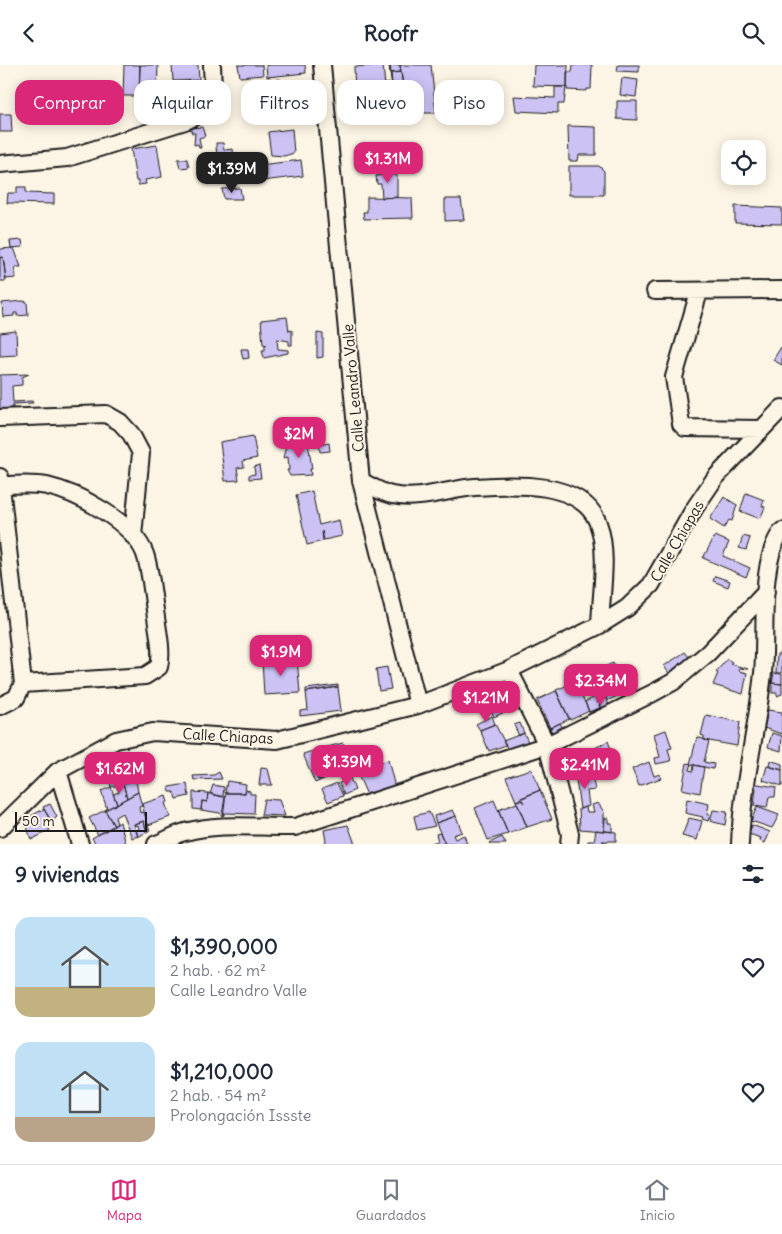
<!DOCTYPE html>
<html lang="es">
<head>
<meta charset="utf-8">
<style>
  body { margin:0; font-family:Delius,sans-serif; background:#f2f2f3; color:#1f2937; height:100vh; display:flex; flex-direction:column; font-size:19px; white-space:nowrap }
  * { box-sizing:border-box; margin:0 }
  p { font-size:16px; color:#747a83 }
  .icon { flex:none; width:28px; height:28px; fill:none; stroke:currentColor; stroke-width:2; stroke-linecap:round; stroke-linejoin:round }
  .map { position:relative; height:779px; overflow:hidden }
  .side { display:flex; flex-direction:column; background:#fff; flex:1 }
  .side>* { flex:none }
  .hud { position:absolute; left:15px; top:15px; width:500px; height:45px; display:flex; gap:10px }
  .buttons { position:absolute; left:721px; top:75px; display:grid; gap:10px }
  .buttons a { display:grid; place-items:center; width:45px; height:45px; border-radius:10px; background:#fff; box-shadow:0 2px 12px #0003; font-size:25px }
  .scale { position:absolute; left:15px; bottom:12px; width:132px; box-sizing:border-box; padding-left:5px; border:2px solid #1c1c1c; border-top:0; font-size:14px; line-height:18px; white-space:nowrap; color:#1c1c1c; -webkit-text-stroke:4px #fcf5e5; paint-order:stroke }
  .price { position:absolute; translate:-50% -42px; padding:0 11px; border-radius:10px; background:#db2777; color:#fff; font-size:16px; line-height:32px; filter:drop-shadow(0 1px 2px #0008) }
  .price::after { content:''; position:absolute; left:50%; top:30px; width:15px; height:11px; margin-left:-8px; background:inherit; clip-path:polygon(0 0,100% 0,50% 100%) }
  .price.selected { background:#222; color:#fff }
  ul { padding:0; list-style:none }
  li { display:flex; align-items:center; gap:15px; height:125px; padding:0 15px }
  li span { display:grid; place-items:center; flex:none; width:140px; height:100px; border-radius:15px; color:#555 }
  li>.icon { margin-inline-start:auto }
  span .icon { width:60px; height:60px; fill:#fffc; stroke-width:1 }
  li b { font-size:21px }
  h2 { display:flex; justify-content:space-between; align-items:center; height:60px; padding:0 15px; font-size:21px }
  .pill { padding:0 18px; border-radius:15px; background:#fff; box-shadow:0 2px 12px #0003; font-size:18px; line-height:45px }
  .pill.selected { background:#db2777; color:#fff }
  header { display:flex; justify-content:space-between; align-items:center; height:65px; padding:0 15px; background:#fff; font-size:22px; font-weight:700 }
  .dock { display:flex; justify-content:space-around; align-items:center; height:70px; border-top:1px solid #e0e1e3; background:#fff; font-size:14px; color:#747a83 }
  .dock a { display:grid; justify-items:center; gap:2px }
  .dock .selected { color:#db2777 }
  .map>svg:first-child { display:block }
  .building { fill:#cdc2f4; stroke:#1c1c1c }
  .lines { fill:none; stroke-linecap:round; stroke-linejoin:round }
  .minor-casing { stroke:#1c1c1c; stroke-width:20 }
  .minor { stroke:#fcf5e5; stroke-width:16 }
  .labels { text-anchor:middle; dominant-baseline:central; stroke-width:4; stroke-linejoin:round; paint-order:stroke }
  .street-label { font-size:15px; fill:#1c1c1c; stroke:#fcf5e5 }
</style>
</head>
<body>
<header><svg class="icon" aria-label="back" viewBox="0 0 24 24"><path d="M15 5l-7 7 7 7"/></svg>Roofr<svg class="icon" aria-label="search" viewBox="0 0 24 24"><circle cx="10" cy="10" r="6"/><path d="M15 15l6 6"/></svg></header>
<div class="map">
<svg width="782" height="779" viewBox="0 0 782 779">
  <rect width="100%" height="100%" fill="#fcf5e5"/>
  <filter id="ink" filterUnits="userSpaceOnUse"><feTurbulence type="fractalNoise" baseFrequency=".02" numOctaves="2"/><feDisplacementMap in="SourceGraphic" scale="10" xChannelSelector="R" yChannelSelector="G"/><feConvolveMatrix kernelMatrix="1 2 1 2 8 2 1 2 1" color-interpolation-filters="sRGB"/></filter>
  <g filter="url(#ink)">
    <path class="building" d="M124 0H140L139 31H123Z
      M140 0H158L157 32 139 31Z
      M172 0H198L199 15 173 16Z
      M238 0H262L263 10 240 12Z
      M266 0H305L306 8 267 12Z
      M383 0 386 33 365 35 366 46 387 45 358 48 351 47 349 30H355L354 2Z
      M389 0 392 21H403L400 0H431L436 48H422L421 43 387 47 384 19 392 18Z
      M390 0H400L401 7 391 8Z
      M534 0H568L567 22 533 21Z
      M592 0 591 24H587V26L567 25V7H572L573 0Z
      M618 0H639V7L617 6Z
      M401 7 403 21H392L391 8Z
      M622 13 638 15 636 32 620 30Z
      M280 14 293 45 272 50 268 35 263 37 258 27 272 22 271 17Z
      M555 22H566L564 39H558V48L516 46 514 31 555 33Z
      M386 33 387 44 366 46 365 35Z
      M617 36H637V55L617 54Z
      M0 49H11L12 67H0Z
      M568 61 596 62V90H579L578 96H569Z
      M202 62 205 71 199 73 201 83H199L198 79 194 80 195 68H192L190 63Z
      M292 64 294 88 284 91 271 90 268 67Z
      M216 78H223L224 85 233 84 234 95 217 97Z
      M157 80 162 112 145 115 146 119 138 120V116H136L131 84Z
      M178 94H187L189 102 180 103Z
      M301 95 303 111 262 116 260 100Z
      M569 101H599L604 106V130H569Z
      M382 105H393V110H397V132L382 133 381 119H377L376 111 382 110Z
      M17 122H26V128L54 129V139L7 138 8 128H17Z
      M240 123 242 134H224L222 124Z
      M367 132 412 133 413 153 364 154 363 147H367Z
      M445 134H461L464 155 445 156Z
      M735 141 782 143V159L735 158Z
      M22 175 23 182 11 183 10 176Z
      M14 183 21 202H15L16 213 6 214 3 192 0 193V184Z
      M3 192 6 216H0V193Z
      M23 236 27 237 28 250 17 251V248H14V251L3 252 2 238Z
      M287 252 289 266 292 265V280H289V276L277 274 278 284 288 285V288L264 293 262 285H265V280H267L263 279 261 255Z
      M16 266 17 290 0 291V268Z
      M317 268 323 269V292L317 293Z
      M781 282 782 283V300L773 295Z
      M241 284H248L249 293 243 294Z
      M29 309 22 312V320L12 321 13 337 32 336 33 338 13 339V343L0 344V310Z
      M253 371 257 393 243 396 244 402 237 403 239 415 225 416 220 377Z
      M308 377 312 404H310L311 410 290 411 287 405H289L288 392 283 393 286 381Z
      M329 378 330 386 320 387 319 380Z
      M259 400 261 413 249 414V410L255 409 254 402Z
      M312 426 319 460 339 455 342 471 324 475 322 466 323 476 307 480 296 430Z
      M746 428 764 435 762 441 765 442 761 452 758 453 740 446Z
      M724 432 737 440 732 456 729 455 724 463 710 454Z
      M715 471 729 477 723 491 750 503 746 512 703 493Z
      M743 471 750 473 746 485 739 483Z
      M715 511 730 516 728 522 713 516Z
      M685 587 693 597 672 613 664 601Z
      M777 589H782V608H776Z
      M297 593 300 628 264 630 262 595Z
      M727 594 732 597 731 599 748 604 739 603V606L747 608 743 629 713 620 718 608 716 607Z
      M613 598 626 627 607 636 594 607Z
      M387 602 391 624 379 626 376 604Z
      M774 608 782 609V619L772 618Z
      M575 617 589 646 570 655 556 625Z
      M772 618 782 619V629L777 631V628H772Z
      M338 620V622L306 627V624Z
      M338 622 341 646 300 651V646L308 645 306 627Z
      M556 626 569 654 550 663 537 635Z
      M604 628 611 645 592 652 589 647 600 643 599 640 601 639 595 631Z
      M595 632 598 638 600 637V643L589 647 585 637Z
      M501 634 509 645 494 652 488 639Z
      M768 645 782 647V669L764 663Z
      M706 650 740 657 737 681 704 675V671L701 670Z
      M492 651 495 659 480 665 476 659Z
      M520 658 524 668 519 671 514 660Z
      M560 658 565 667 554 672 550 663Z
      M495 659 506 680 489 686 480 665Z
      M666 665 672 683 668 684 671 696 656 699 655 693 660 692 654 669Z
      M524 668 529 679 509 686 503 676Z
      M772 668 782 671 781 686 768 682Z
      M697 672 709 676 704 697 714 699 713 704 690 699Z
      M608 676 617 700 611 703 613 709 606 713 595 683Z
      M343 678 353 697 333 705 323 683Z
      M323 683 328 694 321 697V705L315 708 318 715 335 709 315 718 303 689Z
      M581 689 584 713 574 715 571 694Z
      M132 693 136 715 111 722 107 704 115 701 114 697Z
      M328 694 334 708 318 715 315 708 321 705V697Z
      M388 695 395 722 367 730 356 705Z
      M770 695 782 699V705L769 701Z
      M649 697 654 711 660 709 661 713 639 721 632 704Z
      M687 698 691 699 689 705 693 706 694 700 704 702 700 728 682 724Z
      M767 701 782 705V721L763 715Z
      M261 703 268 704 272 720H259Z
      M531 704 540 725 516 736 506 712Z
      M219 707 222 714 194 715 193 711 214 710Z
      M592 711 595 725 587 726 589 741 580 744 576 714Z
      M350 713 355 725 344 730 339 718Z
      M136 715 138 727 127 733 123 718Z
      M227 716 246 719 245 728H225Z
      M123 718 127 733 117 739 113 729 119 727 116 720Z
      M337 718 343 731 328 737 322 724Z
      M752 718 776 722 775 732H769L767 743 754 741 756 723H752Z
      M187 719 189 731 176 734 174 727H170L169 722Z
      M213 720 224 722 223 732 210 729Z
      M111 722 117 739 107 744 101 726Z
      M246 725 250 726V729H255L254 749 225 748 223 751 226 728H245Z
      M540 725 552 754 527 762 516 736 521 735 524 738 521 733Z
      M138 727 142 741 139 742 140 748 144 747 149 763 146 764 144 756 134 759 138 771 132 773 122 748 115 752 117 759 114 761 105 745Z
      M193 727 208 728 207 737 202 736 201 745 193 744Z
      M208 728 225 732 222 751 220 748 201 745 202 736 207 737Z
      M166 731 168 737 165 738 170 752 148 760 142 739Z
      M264 734 279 735 285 751 261 750Z
      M687 734 709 739 707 750H710L708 756 702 754 703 752 685 748Z
      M494 735 508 769 488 775 475 743Z
      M517 738 527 762 508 769 498 745Z
      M598 738 604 747V766L580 764 579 744 586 742 587 747H594L592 740Z
      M50 739 57 752 51 757 43 742Z
      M757 742 779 750 772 763 751 756Z
      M44 744 50 754 46 756 50 765 31 775 25 754Z
      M105 745 114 761 98 770 89 753Z
      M453 745 456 751 436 758 434 751Z
      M713 745 727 747 725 760 710 756Z
      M429 747 435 761 417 765 414 751Z
      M456 751 462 767 453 770 455 774 464 770 467 779H445L436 758Z
      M605 753H608V758H612V767L604 766Z
      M689 753 702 756 697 775 682 771Z
      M144 756 146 764 149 763 150 765 138 772 136 766 139 764 138 760 135 761 134 759Z
      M120 757 126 779H96L92 773Z
      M348 760 355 779H324L326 776 324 765Z
      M752 760 770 767 765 778 760 776 761 773 749 769Z
      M596 765 616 767V776H602L608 779H588V776H594Z
      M440 768 445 779H428L438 776 436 769Z
      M502 772 506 779H490L489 778Z"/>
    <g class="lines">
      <defs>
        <path id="minor" d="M322 0 361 416 418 640
          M0 99 67 93 188 55 207 45 213 23 212 0
          M655 226 782 225
          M699 227 674 312 681 359 685 363 761 364
          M0 353 106 349 120 357 131 369 141 388 133 471
          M0 412 23 619 16 633 0 641
          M361 416C371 421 382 428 392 430 420 436 448 424 475 422 513 419 582 415 598 458 609 488 601 528 600 560
          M1 420C15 420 33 418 47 421 78 428 133 457 145 489 151 507 152 527 155 545 157 563 163 585 159 602L145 611 23 619
          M509 605 547 680 570 769 569 779
          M58 706 80 779
          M0 763 58 706 116 675 153 667 277 675 418 640 509 605 600 560 627 543 651 520 694 444 715 413 782 343
          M156 779C166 776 175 769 185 767 221 757 258 763 295 762L547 680 653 628 673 617 708 588 766 527
          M740 779C742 721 757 665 763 608 767 568 758 497 782 466"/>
      </defs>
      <use href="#minor" class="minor-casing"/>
      <use href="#minor" class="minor"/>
    </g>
  </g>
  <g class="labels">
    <g class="street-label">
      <text transform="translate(353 323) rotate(-95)">Calle Leandro Valle</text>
      <text transform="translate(677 476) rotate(-60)">Calle Chiapas</text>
      <text transform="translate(228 671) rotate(3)">Calle Chiapas</text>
    </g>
  </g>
</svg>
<div class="buttons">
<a><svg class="icon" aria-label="locate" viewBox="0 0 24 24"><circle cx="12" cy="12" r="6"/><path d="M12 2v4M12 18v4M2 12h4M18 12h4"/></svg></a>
</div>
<div class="scale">50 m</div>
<b class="price" style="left:388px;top:119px">$1.31M</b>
<b class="price selected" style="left:232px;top:129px">$1.39M</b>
<b class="price" style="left:299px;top:394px">$2M</b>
<b class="price" style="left:281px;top:612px">$1.9M</b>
<b class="price" style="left:601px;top:641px">$2.34M</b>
<b class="price" style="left:486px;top:658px">$1.21M</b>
<b class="price" style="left:347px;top:722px">$1.39M</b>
<b class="price" style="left:585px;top:725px">$2.41M</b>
<b class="price" style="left:120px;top:729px">$1.62M</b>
<div class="hud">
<a class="pill selected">Comprar</a>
<a class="pill">Alquilar</a>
<a class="pill">Filtros</a>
<a class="pill">Nuevo</a>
<a class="pill">Piso</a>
</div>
</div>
<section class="side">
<h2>9 viviendas<svg class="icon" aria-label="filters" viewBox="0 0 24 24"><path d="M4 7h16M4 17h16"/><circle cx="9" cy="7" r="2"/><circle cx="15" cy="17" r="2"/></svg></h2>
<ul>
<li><span style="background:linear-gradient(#bfe0f5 70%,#c2b280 0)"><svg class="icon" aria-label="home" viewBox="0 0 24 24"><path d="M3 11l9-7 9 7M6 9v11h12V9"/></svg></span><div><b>$1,390,000</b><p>2 hab. · 62 m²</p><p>Calle Leandro Valle</p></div><svg class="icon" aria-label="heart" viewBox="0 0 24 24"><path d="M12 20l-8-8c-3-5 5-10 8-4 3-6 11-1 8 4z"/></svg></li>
<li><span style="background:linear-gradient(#bfe0f5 75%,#b9a48a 0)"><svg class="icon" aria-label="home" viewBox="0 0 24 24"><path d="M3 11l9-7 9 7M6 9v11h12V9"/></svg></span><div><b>$1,210,000</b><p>2 hab. · 54 m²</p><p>Prolongación Issste</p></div><svg class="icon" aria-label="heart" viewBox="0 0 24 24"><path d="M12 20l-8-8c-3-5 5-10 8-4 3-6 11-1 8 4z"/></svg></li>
</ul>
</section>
<nav class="dock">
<a class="selected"><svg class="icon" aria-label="map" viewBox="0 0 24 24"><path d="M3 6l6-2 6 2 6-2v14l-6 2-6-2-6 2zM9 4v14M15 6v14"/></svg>Mapa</a>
<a><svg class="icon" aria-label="saved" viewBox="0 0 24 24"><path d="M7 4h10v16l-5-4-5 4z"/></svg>Guardados</a>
<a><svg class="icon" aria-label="home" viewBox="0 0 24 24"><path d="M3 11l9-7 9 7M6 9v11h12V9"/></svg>Inicio</a>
</nav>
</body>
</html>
